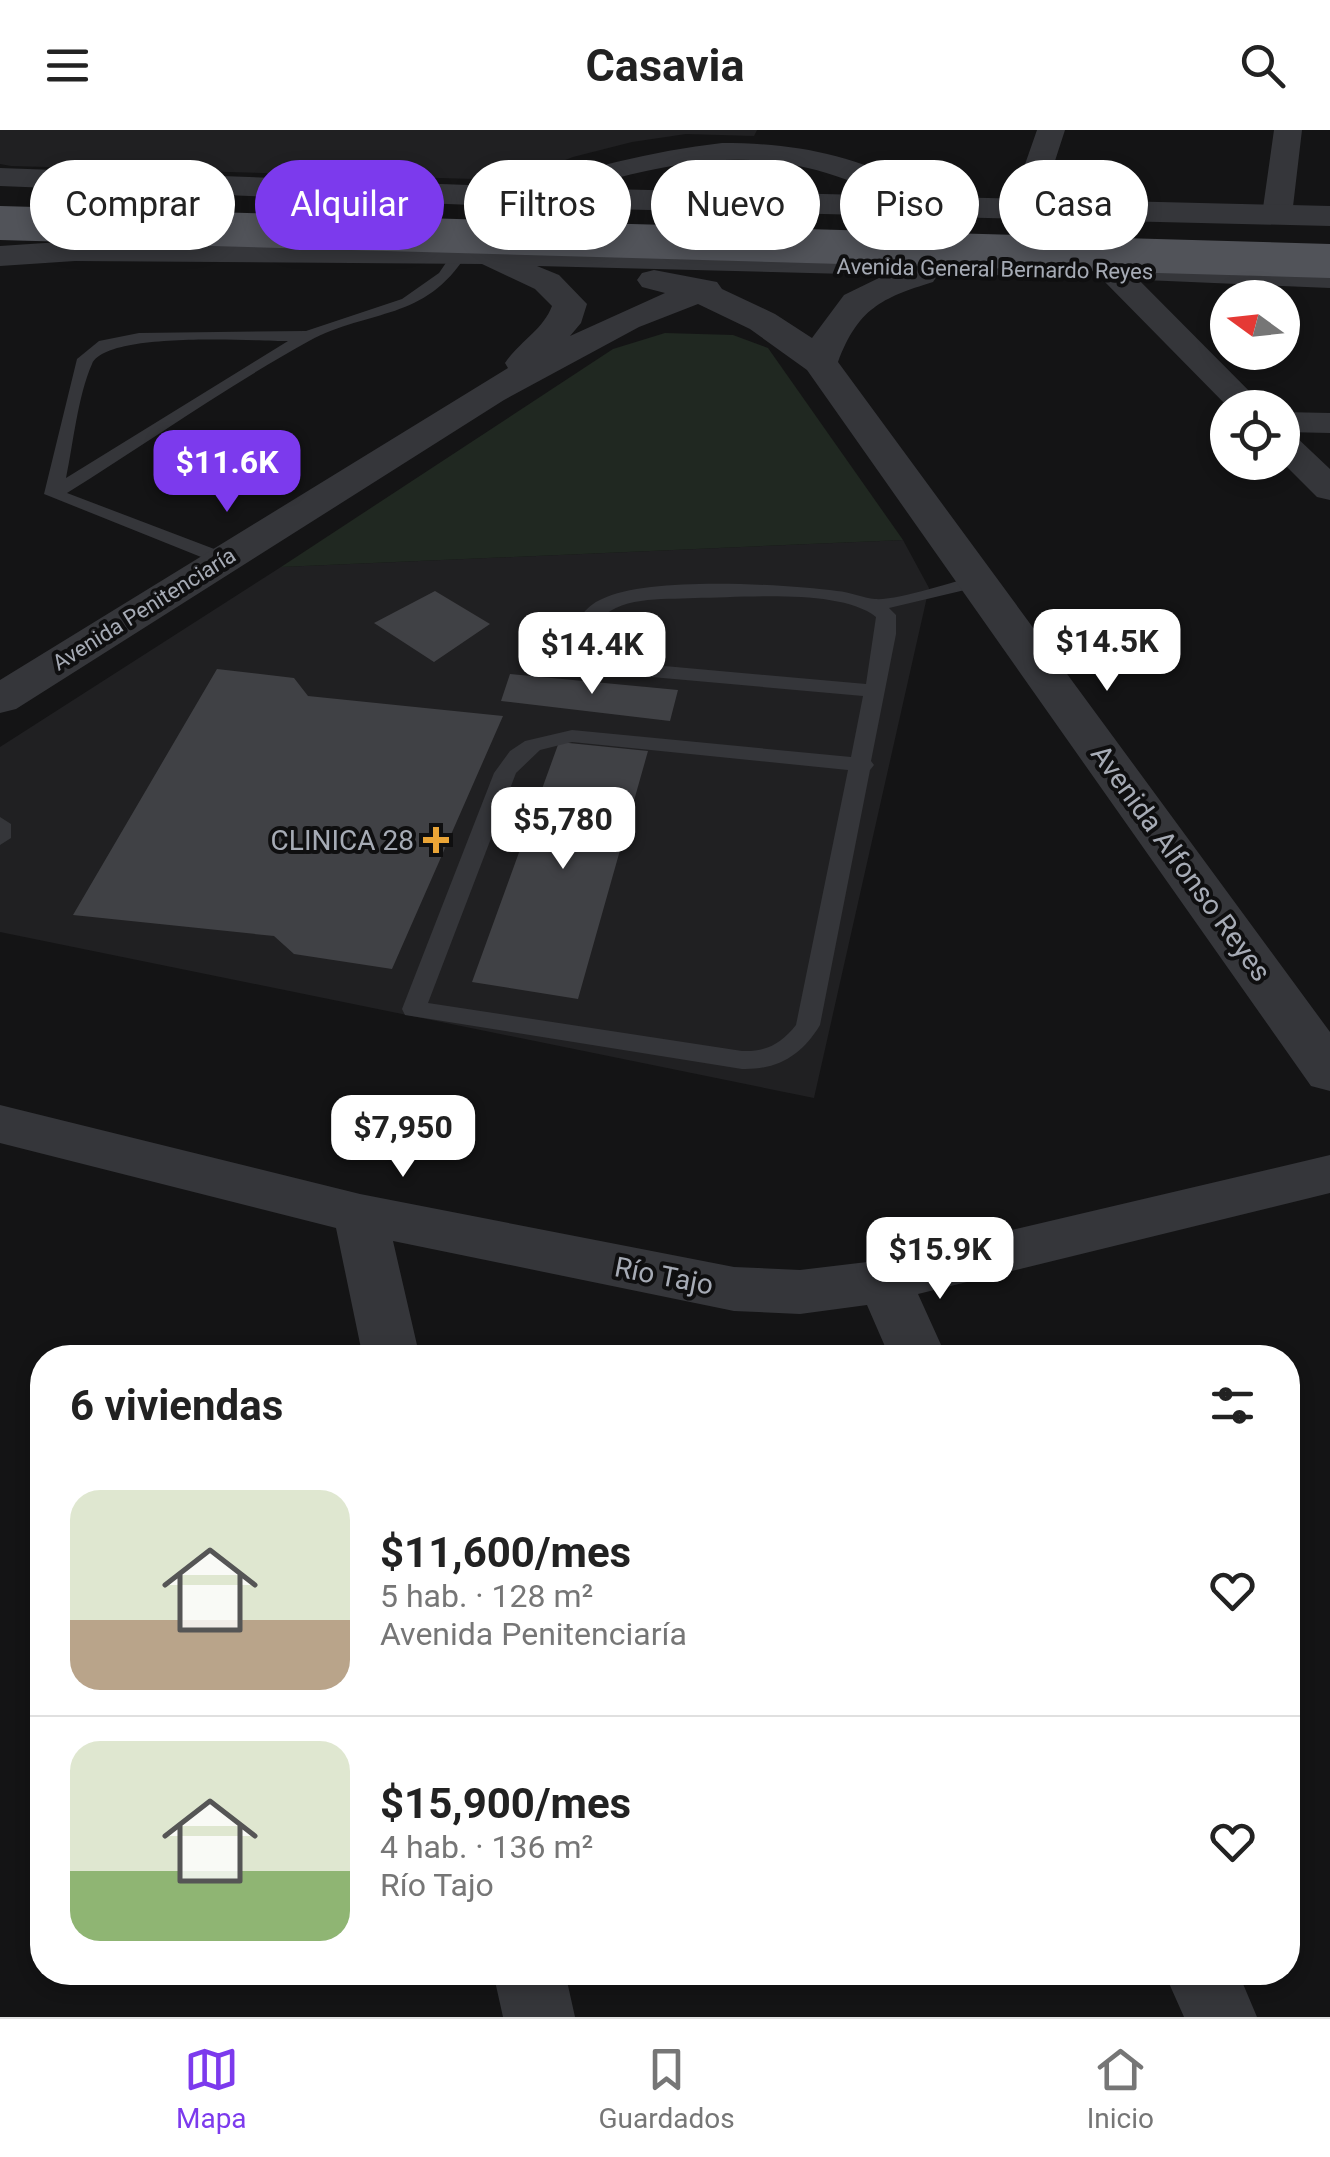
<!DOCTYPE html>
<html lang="es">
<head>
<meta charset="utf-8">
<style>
  body { margin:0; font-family:Roboto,sans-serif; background:#f6f6f6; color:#222; height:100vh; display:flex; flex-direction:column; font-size:38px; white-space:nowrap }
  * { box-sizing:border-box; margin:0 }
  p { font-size:32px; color:#767676 }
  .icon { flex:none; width:55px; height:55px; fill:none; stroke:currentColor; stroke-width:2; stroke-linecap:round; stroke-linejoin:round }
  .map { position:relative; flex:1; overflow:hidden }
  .drawer { position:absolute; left:30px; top:1215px; width:1270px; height:640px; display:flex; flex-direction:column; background:#fff; border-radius:40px; box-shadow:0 5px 15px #0003 }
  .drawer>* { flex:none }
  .guide { position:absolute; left:30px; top:30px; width:1270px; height:90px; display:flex; gap:20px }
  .needle { width:65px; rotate:285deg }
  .fabs { position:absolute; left:1210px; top:150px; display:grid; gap:20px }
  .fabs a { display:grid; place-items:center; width:90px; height:90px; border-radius:50%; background:#fff; box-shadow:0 5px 15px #0003; font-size:50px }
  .price { position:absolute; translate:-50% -85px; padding:0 22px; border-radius:20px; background:#fff; color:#222; font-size:32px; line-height:65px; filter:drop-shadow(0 2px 5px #0008) }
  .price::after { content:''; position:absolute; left:50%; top:60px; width:30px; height:22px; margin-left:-15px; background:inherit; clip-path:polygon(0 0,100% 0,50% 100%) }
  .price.on { background:#7c3aed; color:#fff }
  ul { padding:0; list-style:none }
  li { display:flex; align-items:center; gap:30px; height:250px; padding:0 40px }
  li+li { border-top:2px solid #e0e0e0 }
  li span { display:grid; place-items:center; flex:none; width:280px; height:200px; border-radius:30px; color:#555 }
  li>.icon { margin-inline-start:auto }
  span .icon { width:120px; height:120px; fill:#fffc; stroke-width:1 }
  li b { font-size:42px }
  h2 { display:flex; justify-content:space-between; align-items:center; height:120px; padding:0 40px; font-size:42px }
  .tag { padding:0 35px; border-radius:45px; background:#fff; box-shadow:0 5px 15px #0003; font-size:35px; line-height:90px }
  .tag.on { background:#7c3aed; color:#fff }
  header { display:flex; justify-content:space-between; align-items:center; height:130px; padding:0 40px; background:#fff; font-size:45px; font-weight:700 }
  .tabs { display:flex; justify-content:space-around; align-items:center; height:140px; border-top:2px solid #e0e0e0; background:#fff; font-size:28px; color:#767676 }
  .tabs a { display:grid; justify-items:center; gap:5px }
  .tabs .on { color:#7c3aed }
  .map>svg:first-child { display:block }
  .built { fill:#202022 }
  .green { fill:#202821 }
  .building { fill:#404145 }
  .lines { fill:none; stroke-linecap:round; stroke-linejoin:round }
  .service { fill:#35363a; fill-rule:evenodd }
  .minor { fill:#35363a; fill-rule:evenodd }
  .tertiary { fill:#35363a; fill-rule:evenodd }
  .primary-bridge { stroke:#515359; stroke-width:34 }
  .poi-dot { fill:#eaa537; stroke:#0f0f10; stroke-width:4 }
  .labels { text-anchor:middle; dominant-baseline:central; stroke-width:8; stroke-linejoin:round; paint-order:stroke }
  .far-street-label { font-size:22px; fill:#a6abb5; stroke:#0f0f10 }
  .poi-label { font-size:28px; fill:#a6abb5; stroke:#0f0f10; text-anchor:end }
  .street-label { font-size:28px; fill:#a6abb5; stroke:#0f0f10 }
</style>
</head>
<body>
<header><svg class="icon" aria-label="menu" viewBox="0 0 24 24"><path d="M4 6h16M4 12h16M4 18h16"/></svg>Casavia<svg class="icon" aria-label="search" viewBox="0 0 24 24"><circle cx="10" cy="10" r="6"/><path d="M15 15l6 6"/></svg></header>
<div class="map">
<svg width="1330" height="1887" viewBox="0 0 1330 1887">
  <rect width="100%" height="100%" fill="#141415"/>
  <path class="built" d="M0 0H757L754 6 686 4 632 12 573 27 514 50 11 36 0 34Z
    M903 410 929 458 814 968 0 802V617L281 437Z"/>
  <path class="green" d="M665 203 733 205 768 218 903 410 281 437 613 219Z"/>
  <path class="building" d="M435 461 490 494 434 532 374 493Z
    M217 539 294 548 308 566 503 586 392 839 294 824 274 806 73 785Z
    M510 544 678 560 670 591 501 571Z
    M559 612 648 621 578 869 472 852Z"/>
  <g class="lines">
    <path class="service" d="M454 121 467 124C424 192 371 178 309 211 226 257 147 313 67 363L230 425V433H216L44 364 77 229 99 211 139 203 306 201 402 169 439 143ZM288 211 66 348C73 315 78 265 92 234 107 201 252 211 288 211Z
      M979 445 986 447V455L889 478 896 485V504L871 631 874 635 870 640 820 895C802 925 778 940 742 939L405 885 402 879 494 643 510 621 525 611 572 600 851 627 863 566 618 544C597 539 579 534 572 510 574 493 585 476 602 469 649 446 783 454 837 461 850 462 863 468 875 469 896 471 955 451 979 445ZM695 468C741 468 840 458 876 487L866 554 620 532 594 518 596 494C618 465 661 470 695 468ZM572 612 848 640 796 895C781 914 766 922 742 921L428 873 516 643 540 620Z
      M0 687 11 694V708L0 715Z"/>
    <path class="minor" d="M1037 0H1065L1040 77 1035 83H1015L1010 77Z
      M1274 0H1302L1292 85 1287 91H1267L1262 85Z
      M722 13C788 13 849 23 907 54 919 60 933 64 941 75L936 81H916C806 23 734 17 613 49 584 57 555 68 525 76L515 73 511 67 515 61C583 39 651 21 722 13Z
      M1113 133 1124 135 1266 278H1229L1102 149 1098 142 1102 135Z
      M1282 282 1330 283V303L1285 302 1294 305 1330 339V370L1317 367 1282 332Z
      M0 975 360 1064 734 1137 800 1140 884 1130 1330 1025V1063L918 1164 947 1228H890L867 1175 800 1184 734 1181 393 1111 420 1228H363L336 1098 0 1013Z
      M493 1842H565L575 1887H503Z
      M1164 1842H1238L1257 1887H1184Z"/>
    <path class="tertiary" d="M0 38 525 57 1330 76V96L525 77 0 56Z
      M75 111 475 114 1009 131 1014 138 1009 145 937 146 933 152C881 168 858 179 838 232L1330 902V961L1311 956 807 240 750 199 698 174 639 197 504 270 16 579 0 583V550L508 238 505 233C519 212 543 200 552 176L535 159 482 134 75 131 0 136V116ZM537 136 885 145 844 165 812 208 775 184 722 159 717 152 654 140 642 143 637 150 642 157 665 163 570 206 581 193 587 174 559 145Z
      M1133 132 1330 138V158L1121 149 1116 142 1121 135Z"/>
    <path class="primary-bridge" d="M0 93 1330 131"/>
  </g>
  <path class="poi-dot" d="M431 695h10v10h10v10h-10v10h-10v-10h-10v-10h10z"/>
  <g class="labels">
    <g class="far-street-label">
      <text transform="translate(995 139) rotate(1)">Avenida General Bernardo Reyes</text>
      <text transform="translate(144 479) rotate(-32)">Avenida Penitenciaría</text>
    </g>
    <g class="poi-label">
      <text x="414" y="710">CLINICA 28</text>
    </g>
    <g class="street-label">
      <text transform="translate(1181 733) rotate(54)">Avenida Alfonso Reyes</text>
      <text transform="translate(664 1146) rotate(11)">Río Tajo</text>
    </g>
  </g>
</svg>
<div class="fabs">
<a><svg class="needle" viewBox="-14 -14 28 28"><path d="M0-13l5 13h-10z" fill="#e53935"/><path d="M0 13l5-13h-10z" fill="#767676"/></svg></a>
<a><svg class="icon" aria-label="locate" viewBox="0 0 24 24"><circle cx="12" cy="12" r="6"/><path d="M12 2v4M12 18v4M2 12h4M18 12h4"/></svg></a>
</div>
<b class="price on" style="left:227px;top:385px">$11.6K</b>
<b class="price" style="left:1107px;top:564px">$14.5K</b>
<b class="price" style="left:592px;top:567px">$14.4K</b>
<b class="price" style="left:563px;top:742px">$5,780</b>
<b class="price" style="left:403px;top:1050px">$7,950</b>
<b class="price" style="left:940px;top:1172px">$15.9K</b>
<div class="guide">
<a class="tag">Comprar</a>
<a class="tag on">Alquilar</a>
<a class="tag">Filtros</a>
<a class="tag">Nuevo</a>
<a class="tag">Piso</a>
<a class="tag">Casa</a>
</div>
<section class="drawer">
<h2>6 viviendas<svg class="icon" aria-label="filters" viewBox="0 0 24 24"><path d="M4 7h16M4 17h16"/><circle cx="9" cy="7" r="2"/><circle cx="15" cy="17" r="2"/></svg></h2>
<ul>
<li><span style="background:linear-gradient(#dfe7d0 65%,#b9a48a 0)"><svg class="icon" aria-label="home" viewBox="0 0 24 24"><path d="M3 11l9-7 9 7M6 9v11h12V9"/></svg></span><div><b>$11,600/mes</b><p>5 hab. · 128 m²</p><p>Avenida Penitenciaría</p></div><svg class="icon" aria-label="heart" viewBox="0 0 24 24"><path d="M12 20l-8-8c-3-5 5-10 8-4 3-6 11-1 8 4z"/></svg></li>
<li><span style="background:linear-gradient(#dfe7d0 65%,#8fb573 0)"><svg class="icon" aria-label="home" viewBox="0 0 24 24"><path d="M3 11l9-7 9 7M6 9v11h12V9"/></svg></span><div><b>$15,900/mes</b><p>4 hab. · 136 m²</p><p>Río Tajo</p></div><svg class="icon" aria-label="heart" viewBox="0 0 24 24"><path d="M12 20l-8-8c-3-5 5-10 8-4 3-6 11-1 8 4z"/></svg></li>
</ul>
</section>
</div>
<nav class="tabs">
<a class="on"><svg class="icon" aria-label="map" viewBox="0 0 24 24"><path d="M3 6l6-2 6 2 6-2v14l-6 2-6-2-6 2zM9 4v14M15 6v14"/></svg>Mapa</a>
<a><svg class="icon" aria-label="saved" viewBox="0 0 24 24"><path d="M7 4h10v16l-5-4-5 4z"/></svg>Guardados</a>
<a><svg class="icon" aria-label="home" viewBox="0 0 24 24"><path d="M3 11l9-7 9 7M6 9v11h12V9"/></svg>Inicio</a>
</nav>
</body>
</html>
